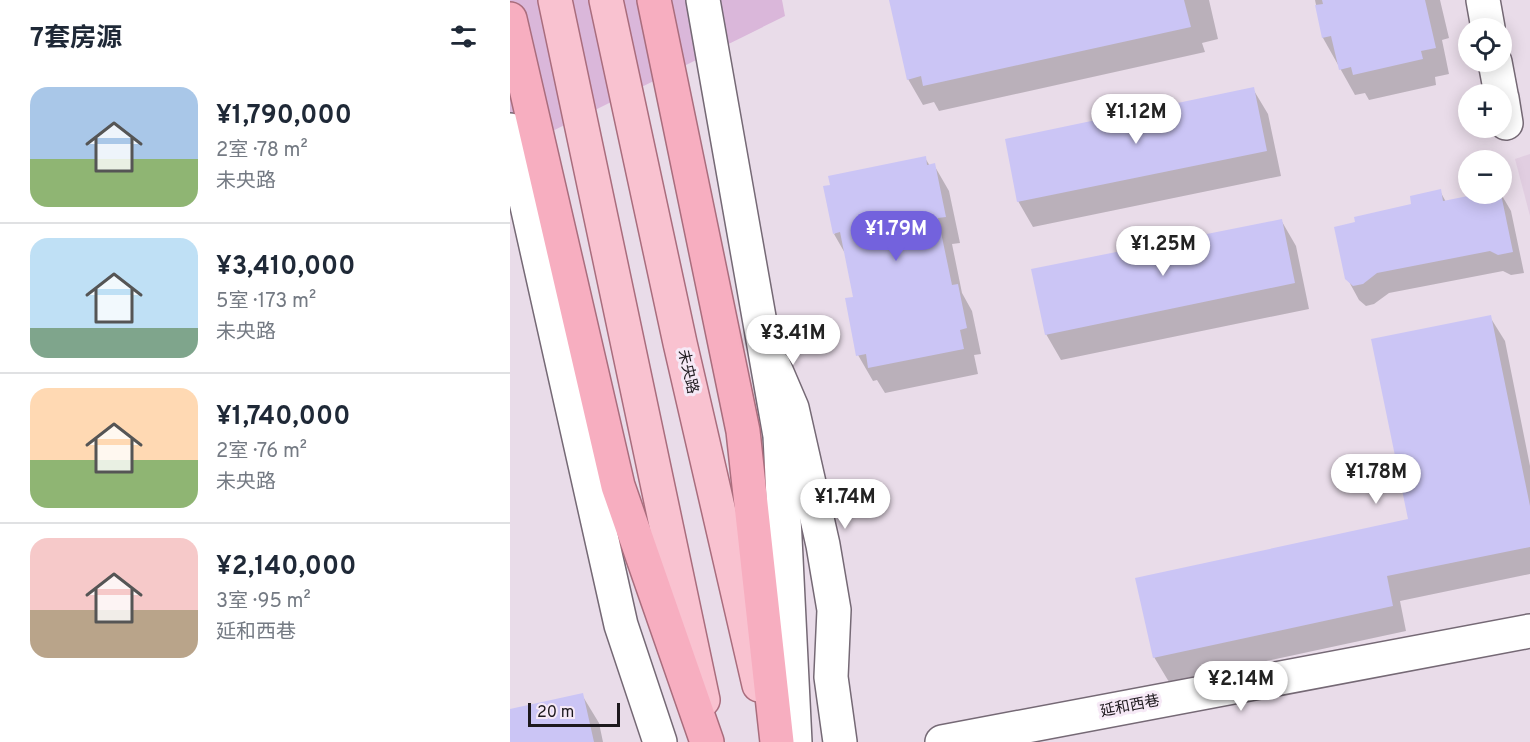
<!DOCTYPE html>
<html lang="zh">
<head>
<meta charset="utf-8">
<style>
  body { margin:0; font-family:Overpass,"Noto Sans SC",sans-serif; background:#f2f2f3; color:#1f2937; height:100vh; display:flex; flex-direction:column; font-size:22px; white-space:nowrap }
  * { box-sizing:border-box; margin:0 }
  p { font-size:20px; color:#747a83 }
  .icon { flex:none; width:33px; height:33px; fill:none; stroke:currentColor; stroke-width:2; stroke-linecap:round; stroke-linejoin:round }
  .map { position:relative; flex:1; overflow:hidden }
  .sheet { display:flex; flex-direction:column; background:#fff; width:510px }
  .sheet>* { flex:none }
  .controls { position:absolute; left:948px; top:18px; display:grid; gap:12px }
  .controls a { display:grid; place-items:center; width:54px; height:54px; border-radius:50%; background:#fff; box-shadow:0 3px 15px #0003; font-size:30px }
  .scale { position:absolute; left:18px; bottom:15px; width:92px; box-sizing:border-box; padding-left:6px; border:3px solid #1d191d; border-top:0; font-size:16px; line-height:21px; white-space:nowrap; color:#1d191d; -webkit-text-stroke:4px #f6e9f6; paint-order:stroke }
  .price { position:absolute; translate:-50% -51px; padding:0 14px; border-radius:21px; background:#fff; color:#222; font-size:20px; line-height:39px; filter:drop-shadow(0 2px 3px #0008) }
  .price::after { content:''; position:absolute; left:50%; top:36px; width:18px; height:14px; margin-left:-9px; background:inherit; clip-path:polygon(0 0,100% 0,50% 100%) }
  .price.selected { background:#7362dd; color:#fff }
  ul { padding:0; list-style:none }
  li { display:flex; align-items:center; gap:18px; height:150px; padding:0 30px }
  li+li { border-top:2px solid #e0e1e3 }
  li span { display:grid; place-items:center; flex:none; width:168px; height:120px; border-radius:18px; color:#555 }
  li>.icon { margin-inline-start:auto }
  span .icon { width:72px; height:72px; fill:#fffc; stroke-width:1 }
  li b { font-size:26px }
  h2 { display:flex; justify-content:space-between; align-items:center; height:72px; padding:0 30px; font-size:26px }
  main { display:flex; flex:1; min-height:0 }
  .map>svg:first-child { display:block }
  .built { fill:#e1cee1 }
  .green { fill:#dab7da }
  .shadow { fill:#0003 }
  .building { fill:#cbc5f5 }
  .lines { fill:none; stroke-linecap:round; stroke-linejoin:round }
  .minor-casing { stroke:#756975; stroke-width:36 }
  .secondary-casing { stroke:#756975; stroke-width:36 }
  .primary-casing { stroke:#a96d7d; stroke-width:36 }
  .trunk-casing { stroke:#a96d7d; stroke-width:36 }
  .minor { stroke:#fff; stroke-width:33 }
  .secondary { stroke:#fff; stroke-width:33 }
  .primary { stroke:#f9c2d0; stroke-width:33 }
  .trunk { stroke:#f7aec0; stroke-width:33 }
  .labels { text-anchor:middle; dominant-baseline:central; stroke-width:6; stroke-linejoin:round; paint-order:stroke }
  .street-label { font-size:15px; fill:#1d191d; stroke:#f6e9f6 }
</style>
</head>
<body>
<main>
<section class="sheet">
<h2>7套房源<svg class="icon" aria-label="filters" viewBox="0 0 24 24"><path d="M4 7h16M4 17h16"/><circle cx="9" cy="7" r="2"/><circle cx="15" cy="17" r="2"/></svg></h2>
<ul>
<li><span style="background:linear-gradient(#a9c7e8 60%,#8fb573 0)"><svg class="icon" aria-label="home" viewBox="0 0 24 24"><path d="M3 11l9-7 9 7M6 9v11h12V9"/></svg></span><div><b>¥1,790,000</b><p>2室 · 78 m²</p><p>未央路</p></div></li>
<li><span style="background:linear-gradient(#bfe0f5 75%,#7fa58c 0)"><svg class="icon" aria-label="home" viewBox="0 0 24 24"><path d="M3 11l9-7 9 7M6 9v11h12V9"/></svg></span><div><b>¥3,410,000</b><p>5室 · 173 m²</p><p>未央路</p></div></li>
<li><span style="background:linear-gradient(#ffd9b3 60%,#8fb573 0)"><svg class="icon" aria-label="home" viewBox="0 0 24 24"><path d="M3 11l9-7 9 7M6 9v11h12V9"/></svg></span><div><b>¥1,740,000</b><p>2室 · 76 m²</p><p>未央路</p></div></li>
<li><span style="background:linear-gradient(#f6c9c9 60%,#b9a48a 0)"><svg class="icon" aria-label="home" viewBox="0 0 24 24"><path d="M3 11l9-7 9 7M6 9v11h12V9"/></svg></span><div><b>¥2,140,000</b><p>3室 · 95 m²</p><p>延和西巷</p></div></li>
</ul>
</section>
<div class="map">
<svg width="1020" height="742" viewBox="0 0 1020 742">
  <rect width="100%" height="100%" fill="#e9dce9"/>
  <path class="built" d="M1020 154V216L1005 159Z"/>
  <path class="green" d="M0 0H272L275 16 0 152Z"/>
  <path class="shadow" d="M381 0H699L708 39 692 43 695 52 429 111 424 102 413 105 398 79Z
    M805 0H930L939 38 932 40 939 74 925 77 926 85 859 100 855 93 845 95 813 38Z
    M743 89 758 114 771 176 523 227 508 201Z
    M415 158 420 166 424 165 439 191 450 243 442 244 452 293 462 311 471 354 464 355 468 374 375 393 367 380 363 381 348 355 345 298 336 255 324 234Z
    M930 191 936 202 975 194H991L1001 211 1014 273 1001 275 993 271 879 293 864 304 856 306 849 300 837 278 903 205Z
    M771 220 786 246 799 309 551 360 536 334Z
    M980 317 995 341 1020 466V574L890 601 896 631 659 682 644 657 900 520Z
    M72 695 89 723 93 742H0V711Z"/>
  <path class="building" d="M379 0H674L681 27 413 86 411 76 397 80Z
    M812 0H915L926 48 911 51 913 59 843 75 841 67 829 70 821 36 812 38 805 5 813 4Z
    M744 87 757 151 507 202 495 139Z
    M416 156 417 165 425 163 436 217 428 218 442 285 448 284 457 328 450 330 454 349 358 368 356 354 346 356 335 298 343 297 330 232 323 234 313 186 320 185 318 176Z
    M931 189 933 201 968 194H991L1003 252 988 255 980 251 867 273 853 284 843 286 835 279 824 227 845 222 844 217 901 204 900 196Z
    M772 219 785 283 535 335 521 269Z
    M981 315 1020 506V547L877 576 883 606 643 658 625 578 898 519 861 339Z
    M73 693 84 742H0V709Z"/>
  <g class="lines">
    <defs>
      <path id="minor" d="M973 0 978 28
        M985 62 991 94
        M992 98 996 123
        M264 366 282 408 313 545 324 610 321 677 330 742
        M432 742 1020 631"/>
      <path id="secondary" d="M193 0 270 436 285 742
        M0 130 111 625 150 742"/>
      <path id="primary" d="M45 0 193 700
        M96 0 170 343 249 685"/>
      <path id="trunk" d="M144 0 233 431 267 742
        M0 19 108 486 197 742"/>
    </defs>
    <use href="#minor" class="minor-casing"/>
    <use href="#secondary" class="secondary-casing"/>
    <use href="#primary" class="primary-casing"/>
    <use href="#trunk" class="trunk-casing"/>
    <use href="#minor" class="minor"/>
    <use href="#secondary" class="secondary"/>
    <use href="#primary" class="primary"/>
    <use href="#trunk" class="trunk"/>
  </g>
  <g class="labels">
    <g class="street-label">
      <text transform="translate(177 372) rotate(77)">未央路</text>
      <text transform="translate(620 707) rotate(-11)">延和西巷</text>
    </g>
  </g>
</svg>
<div class="controls">
<a><svg class="icon" aria-label="locate" viewBox="0 0 24 24"><circle cx="12" cy="12" r="6"/><path d="M12 2v4M12 18v4M2 12h4M18 12h4"/></svg></a>
<a>+</a>
<a>−</a>
</div>
<div class="scale">20 m</div>
<b class="price" style="left:626px;top:145px">¥1.12M</b>
<b class="price selected" style="left:386px;top:262px">¥1.79M</b>
<b class="price" style="left:653px;top:277px">¥1.25M</b>
<b class="price" style="left:283px;top:366px">¥3.41M</b>
<b class="price" style="left:866px;top:505px">¥1.78M</b>
<b class="price" style="left:335px;top:530px">¥1.74M</b>
<b class="price" style="left:731px;top:712px">¥2.14M</b>
</div>
</main>
</body>
</html>
